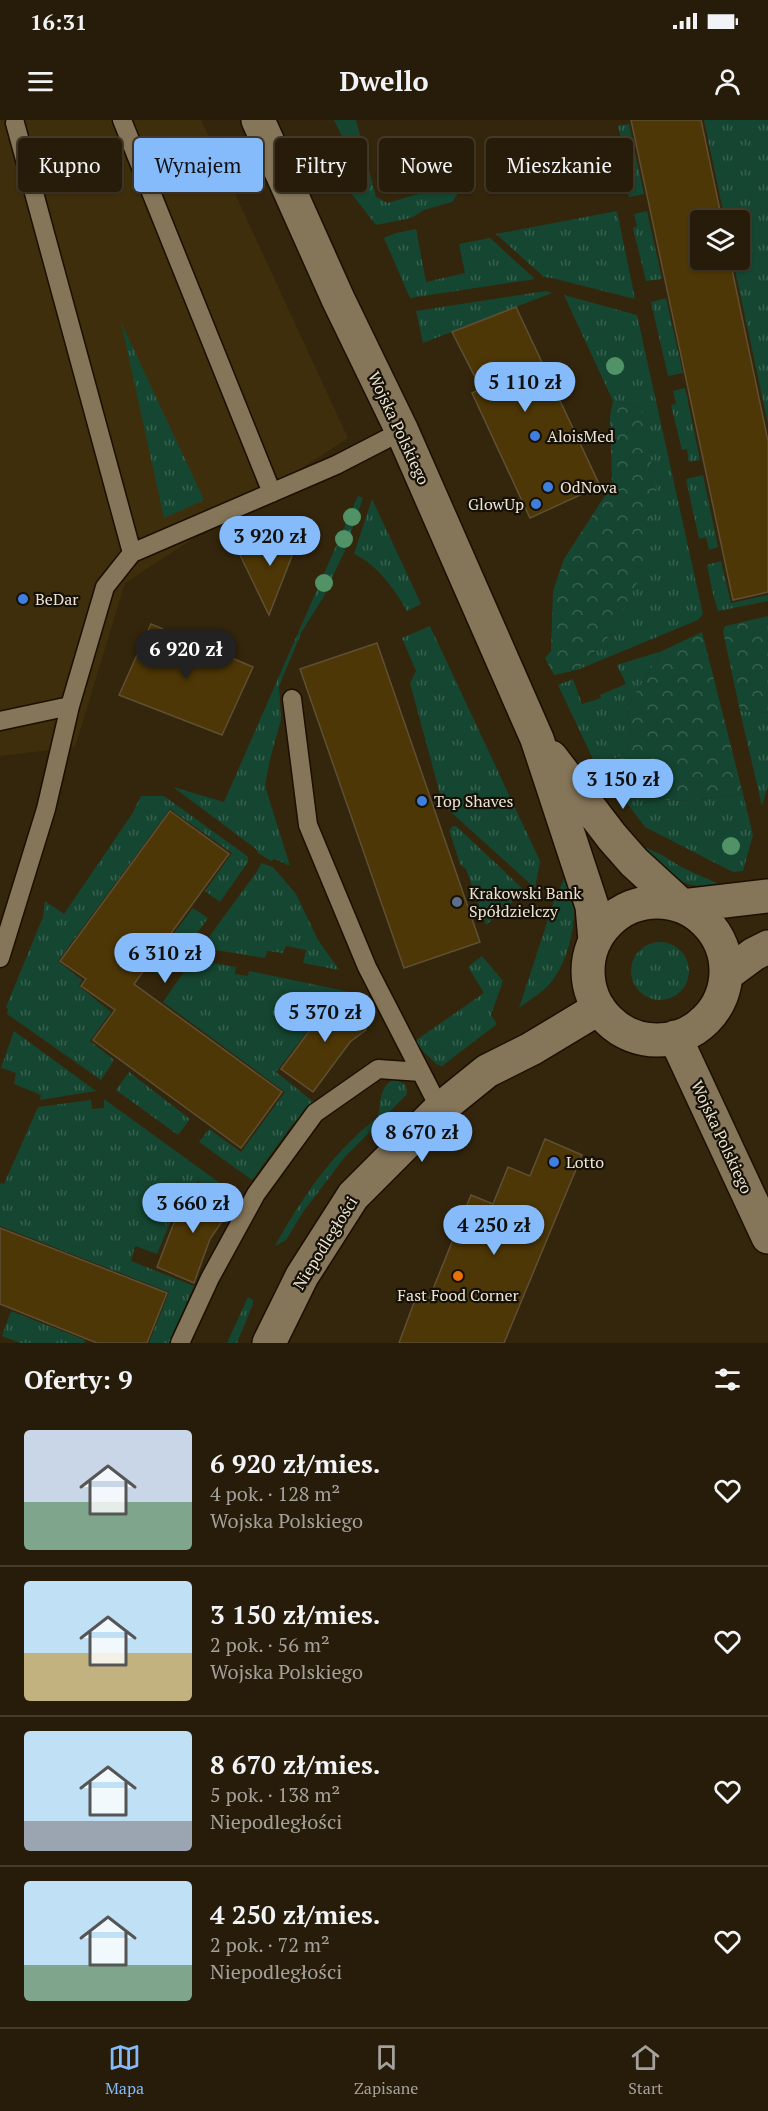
<!DOCTYPE html>
<html lang="pl">
<head>
<meta charset="utf-8">
<style>
  body { margin:0; font-family:"PT Serif",serif; background:#332917; color:#f1f3f6; height:100vh; display:flex; flex-direction:column; font-size:22px; white-space:nowrap }
  * { box-sizing:border-box; margin:0 }
  p { font-size:20px; color:#a4a19c }
  .icon { flex:none; width:33px; height:33px; fill:none; stroke:currentColor; stroke-width:2; stroke-linecap:round; stroke-linejoin:round }
  .map { position:relative; height:1223px; overflow:hidden }
  .drawer { display:flex; flex-direction:column; background:#271c09; flex:1 }
  .drawer>* { flex:none }
  .guide { position:absolute; left:18px; top:18px; width:732px; height:54px; display:flex; gap:12px }
  .tools { position:absolute; left:690px; top:90px; display:grid; gap:12px }
  .tools a { display:grid; place-items:center; width:60px; height:60px; border-radius:6px; background:#271c09; box-shadow:0 2px 4px #0004,0 0 0 2px #433a2a; font-size:30px }
  .price { position:absolute; translate:-50% -51px; padding:0 14px; border-radius:21px; background:#85bbfb; color:#111; font-size:20px; line-height:39px; filter:drop-shadow(0 2px 3px #0008) }
  .price::after { content:''; position:absolute; left:50%; top:36px; width:18px; height:14px; margin-left:-9px; background:inherit; clip-path:polygon(0 0,100% 0,50% 100%) }
  .price.on { background:#222; color:#fff }
  ul { padding:0; list-style:none }
  li { display:flex; align-items:center; gap:18px; height:150px; padding:0 24px }
  li+li { border-top:2px solid #433a2a }
  li span { display:grid; place-items:center; flex:none; width:168px; height:120px; border-radius:6px; color:#555 }
  li>.icon { margin-inline-start:auto }
  span .icon { width:72px; height:72px; fill:#fffc; stroke-width:1 }
  li b { font-size:26px }
  h2 { display:flex; justify-content:space-between; align-items:center; height:72px; padding:0 24px; font-size:26px }
  .pill { padding:0 21px; border-radius:6px; background:#271c09; box-shadow:0 2px 4px #0004,0 0 0 2px #433a2a; font-size:21px; line-height:54px }
  .pill.on { background:#85bbfb; color:#111 }
  .status { display:flex; justify-content:space-between; align-items:center; height:42px; padding:0 30px; background:#271c09; direction:ltr }
  .status svg { height:16px; fill:currentColor }
  header { display:flex; justify-content:space-between; align-items:center; height:78px; padding:0 24px; background:#271c09; font-size:27px; font-weight:700 }
  .dock { display:flex; justify-content:space-around; align-items:center; height:84px; border-top:2px solid #433a2a; background:#271c09; font-size:16px; color:#a4a19c }
  .dock a { display:grid; justify-items:center; gap:3px }
  .dock .on { color:#85bbfb }
  .map>svg:first-child { display:block }
  .built { fill:#3f2e0c }
  .grass { fill:url(#grass-tufts) }
  .forest { fill:url(#forest-crowns) }
  .building { fill:#4e3706; stroke:#5e4f35; stroke-width:1.5 }
  .lines { fill:none; stroke-linecap:round; stroke-linejoin:round }
  .lane-casing { stroke:#1b0f00; stroke-width:21 }
  .secondary-casing { stroke:#1b0f00; stroke-width:36 }
  .lane { stroke:#857559; stroke-width:18 }
  .secondary { stroke:#857559; stroke-width:33 }
  .tree { fill:#519367 }
  .shop-dot { fill:#3f7fe0; stroke:#161106; stroke-width:2 }
  .service-dot { fill:#5c6f8a; stroke:#161106; stroke-width:2 }
  .food-dot { fill:#e8710a; stroke:#161106; stroke-width:2 }
  .labels { text-anchor:middle; dominant-baseline:central; stroke-width:4.5; stroke-linejoin:round; paint-order:stroke }
  .street-label { font-size:16px; fill:#ede4d5; stroke:#161106 }
  .poi-label { font-size:16px; fill:#ede4d5; stroke:#161106; text-anchor:start }
</style>
</head>
<body>
<div class="status"><b>16:31</b><svg viewBox="0 0 49 12"><path d="M0 12V9h3v3zM5 12V6h3v6zM10 12V3h3v9zM15 12V0h3v12zM26 1h20v11H26zM47 4h2v5h-2z"/></svg></div>
<header><svg class="icon" aria-label="menu" viewBox="0 0 24 24"><path d="M4 6h16M4 12h16M4 18h16"/></svg>Dwello<svg class="icon" aria-label="person" viewBox="0 0 24 24"><circle cx="12" cy="8" r="4"/><path d="M4 21q1-7 8-7t8 7"/></svg></header>
<div class="map">
<svg width="768" height="1223" viewBox="0 0 768 1223">
  <defs>
    <pattern id="grass-tufts" width="24" height="20" patternUnits="userSpaceOnUse" patternTransform="scale(1.5)"><rect width="24" height="20" fill="#154631"/><path d="M3 7l-1-3M5 7V3M7 7l1-3M15 17l-1-3M17 17v-4M19 17l1-3" fill="none" stroke="#37614e"/></pattern>
    <pattern id="forest-crowns" width="20" height="18" patternUnits="userSpaceOnUse" patternTransform="scale(1.5)"><rect width="20" height="18" fill="#154631"/><path d="M2 6a3 3 0 1 1 6 0M12 15a3 3 0 1 1 6 0" fill="none" stroke="#37614e"/></pattern>
  </defs>
  <rect width="100%" height="100%" fill="#34260c"/>
  <path class="built" d="M0 0H201L348 318 125 463 75 627 0 636Z"/>
  <path class="grass" d="M334 0H356L376 77 388 83 437 68V53L463 45 466 62 452 82 424 90 411 98 376 105 351 73 366 66Z
    M704 0H768V304L733 140H740V100H725Z
    M629 4 644 74 629 77 616 20 621 18 618 6Z
    M617 91 635 179 552 158 544 157 496 114Z
    M647 91 662 159 646 161 633 108 637 106 634 94Z
    M416 109 426 162 465 153 459 124 490 118 535 159 410 178 384 118 396 113Z
    M546 171 552 173 423 223 416 191Z
    M564 175 637 195 703 494 698 500 577 550 611 514 641 287 613 281Z
    M666 178 683 253 668 256 651 182Z
    M121 202 204 380 164 398Z
    M685 268 700 340 689 342 687 329 682 330 671 285 676 284 673 271Z
    M703 355 718 427 709 430 706 417 699 419 686 359Z
    M358 376 363 378 345 430 331 460 323 478 302 511 279 566 281 600 270 639 265 666 290 746 275 739 271 741 258 733 256 729 173 667 224 682Z
    M372 379 421 484 407 491C396 471 376 443 354 434Z
    M721 441 731 483 768 475V481L718 491 713 474 707 445Z
    M430 506 540 741 535 768 443 685 410 563 416 551 402 518Z
    M662 531 627 587 631 614 627 632 599 647 593 639 558 565 573 559 582 584 601 578 600 575 626 564 617 545Z
    M740 591 768 593V665L762 686Z
    M743 674 753 715 743 751 733 752 645 707 624 679 649 678 682 681Z
    M141 676H164L243 733 248 737V742L220 782 205 771 232 733 170 689 58 841 82 860 79 866 111 892 90 921 114 940 101 960 7 894 8 889 6 887 43 797 45 781 64 794 132 694Z
    M453 706H456L525 771 486 805 466 749 460 744 449 710Z
    M642 726 662 735 683 748 726 767C680 769 672 759 642 726Z
    M261 743 273 747 296 774 318 820 339 850 303 843 306 830 286 826 283 833 267 831 265 838 209 829 206 821 258 750Z
    M567 753C582 784 572 835 552 861 544 872 529 880 519 888L555 778Z
    M193 788 208 798 164 859 148 847Z
    M631 851a29 29 0 1 1 58 0a29 29 0 1 1-58 0Z
    M482 836 503 861 491 895 497 904 442 946 436 944C430 937 419 929 415 921L484 873 468 847Z
    M195 840 236 847 235 854 248 856 249 851 350 872 360 876 366 886 359 887 355 876 327 886 276 952 315 983 292 1005 252 1060 199 1022 209 1009 241 1032 285 972 163 882 191 842Z
    M14 911 96 971 40 980 41 975 14 964 16 953 1 948Z
    M129 952 190 999 178 1015 116 970Z
    M394 959 406 965 407 974 344 1038 303 1092 286 1120 275 1126C302 1077 333 1032 378 997 381 983 379 966 394 959Z
    M104 979 239 1077 235 1085 198 1061 172 1098 157 1134 135 1126 131 1141 194 1166 169 1223H149L169 1172 0 1106V1063L4 1064 38 987 91 980 92 989 104 988Z
    M248 1177 253 1180V1184L237 1223H227Z
    M11 1191 85 1220 84 1223H20L2 1216Z"/>
  <path class="forest" d="M613 281 641 287 656 367 643 451 611 514 577 550 554 555 545 538 551 531 553 471 564 439 612 365 610 296Z
    M768 496V593L740 591 723 511 725 506Z
    M702 512 743 674 682 681 649 678 624 679 599 647 627 632 631 614 627 587 662 531Z"/>
  <path class="building" d="M631 0H701L722 100H700V140H730L768 321V472L733 480Z
    M516 187 600 366 530 398 472 273 481 269 452 212Z
    M302 410 269 495 240 435Z
    M151 504 253 547 222 615 119 575Z
    M377 523 480 822 404 848 300 549Z
    M170 691 229 734 134 864 282 972 241 1028 93 920 115 890 81 866 86 859 60 841Z
    M355 877 366 910 350 922 313 972 281 949 328 886Z
    M545 1019 582 1035 504 1223H399L418 1172 429 1179 471 1075 493 1084 508 1047 530 1056Z
    M199 1064 232 1087 210 1119 194 1163 157 1147 175 1100Z
    M0 1108 167 1173 147 1223H97L0 1184Z"/>
  <g class="lines">
    <defs>
      <path id="lane" d="M122 0 272 373
        M15 3 132 433
        M292 579 308 705 367 847 440 989
        M0 601 70 586
        M0 838 46 689 70 586 105 467 132 433 336 345 402 311
        M180 1223 210 1158 256 1074 315 993 378 949 421 952"/>
      <path id="secondary" d="M258 0 338 179 402 311 537 619 592 786 595 821
        M551 637 612 717 634 742 682 786 768 776
        M588 851a69 69 0 1 1 138 0a69 69 0 1 1-138 0Z
        M727 854 754 834 768 827
        M675 917 768 1117
        M269 1223 302 1156 353 1076 440 989 487 951 531 929 599 888"/>
    </defs>
    <use href="#lane" class="lane-casing"/>
    <use href="#secondary" class="secondary-casing"/>
    <use href="#lane" class="lane"/>
    <use href="#secondary" class="secondary"/>
  </g>
  <g class="tree">
    <circle cx="615" cy="246" r="9"/>
    <circle cx="352" cy="397" r="9"/>
    <circle cx="344" cy="419" r="9"/>
    <circle cx="324" cy="463" r="9"/>
    <circle cx="731" cy="726" r="9"/>
  </g>
  <g class="shop-dot">
    <circle cx="535" cy="316" r="6"/>
    <circle cx="548" cy="367" r="6"/>
    <circle cx="536" cy="384" r="6"/>
    <circle cx="23" cy="479" r="6"/>
    <circle cx="422" cy="681" r="6"/>
    <circle cx="554" cy="1042" r="6"/>
  </g>
  <circle class="service-dot" cx="457" cy="782" r="6"/>
  <circle class="food-dot" cx="458" cy="1156" r="6"/>
  <g class="labels">
    <g class="street-label">
      <text transform="translate(399 308) rotate(65)">Wojska Polskiego</text>
      <text transform="translate(722 1017) rotate(65)">Wojska Polskiego</text>
      <text transform="translate(325 1123) rotate(-58)">Niepodległości</text>
    </g>
    <g class="poi-label">
      <text x="547" y="316">AloisMed</text>
      <text x="560" y="367">OdNova</text>
      <text x="524" y="384" text-anchor="end">GlowUp</text>
      <text x="35" y="479">BeDar</text>
      <text x="434" y="681">Top Shaves</text>
      <text x="469" y="773">Krakowski Bank<tspan x="469" dy="18">Spółdzielczy</tspan></text>
      <text x="566" y="1042">Lotto</text>
      <text x="458" y="1175" text-anchor="middle">Fast Food Corner</text>
    </g>
  </g>
</svg>
<div class="tools">
<a><svg class="icon" aria-label="layers" viewBox="0 0 24 24"><path d="M12 4l9 5-9 5-9-5zM3 14l9 5 9-5"/></svg></a>
</div>
<b class="price" style="left:525px;top:293px">5 110 zł</b>
<b class="price" style="left:270px;top:447px">3 920 zł</b>
<b class="price on" style="left:186px;top:560px">6 920 zł</b>
<b class="price" style="left:623px;top:690px">3 150 zł</b>
<b class="price" style="left:165px;top:864px">6 310 zł</b>
<b class="price" style="left:325px;top:923px">5 370 zł</b>
<b class="price" style="left:422px;top:1043px">8 670 zł</b>
<b class="price" style="left:193px;top:1114px">3 660 zł</b>
<b class="price" style="left:494px;top:1136px">4 250 zł</b>
<div class="guide">
<a class="pill">Kupno</a>
<a class="pill on">Wynajem</a>
<a class="pill">Filtry</a>
<a class="pill">Nowe</a>
<a class="pill">Mieszkanie</a>
</div>
</div>
<section class="drawer">
<h2>Oferty: 9<svg class="icon" aria-label="filters" viewBox="0 0 24 24"><path d="M4 7h16M4 17h16"/><circle cx="9" cy="7" r="2"/><circle cx="15" cy="17" r="2"/></svg></h2>
<ul>
<li><span style="background:linear-gradient(#c9d6e8 60%,#7fa58c 0)"><svg class="icon" aria-label="home" viewBox="0 0 24 24"><path d="M3 11l9-7 9 7M6 9v11h12V9"/></svg></span><div><b>6 920 zł/mies.</b><p>4 pok. · 128 m²</p><p>Wojska Polskiego</p></div><svg class="icon" aria-label="heart" viewBox="0 0 24 24"><path d="M12 20l-8-8c-3-5 5-10 8-4 3-6 11-1 8 4z"/></svg></li>
<li><span style="background:linear-gradient(#bfe0f5 60%,#c2b280 0)"><svg class="icon" aria-label="home" viewBox="0 0 24 24"><path d="M3 11l9-7 9 7M6 9v11h12V9"/></svg></span><div><b>3 150 zł/mies.</b><p>2 pok. · 56 m²</p><p>Wojska Polskiego</p></div><svg class="icon" aria-label="heart" viewBox="0 0 24 24"><path d="M12 20l-8-8c-3-5 5-10 8-4 3-6 11-1 8 4z"/></svg></li>
<li><span style="background:linear-gradient(#bfe0f5 75%,#9aa5b1 0)"><svg class="icon" aria-label="home" viewBox="0 0 24 24"><path d="M3 11l9-7 9 7M6 9v11h12V9"/></svg></span><div><b>8 670 zł/mies.</b><p>5 pok. · 138 m²</p><p>Niepodległości</p></div><svg class="icon" aria-label="heart" viewBox="0 0 24 24"><path d="M12 20l-8-8c-3-5 5-10 8-4 3-6 11-1 8 4z"/></svg></li>
<li><span style="background:linear-gradient(#bfe0f5 70%,#7fa58c 0)"><svg class="icon" aria-label="home" viewBox="0 0 24 24"><path d="M3 11l9-7 9 7M6 9v11h12V9"/></svg></span><div><b>4 250 zł/mies.</b><p>2 pok. · 72 m²</p><p>Niepodległości</p></div><svg class="icon" aria-label="heart" viewBox="0 0 24 24"><path d="M12 20l-8-8c-3-5 5-10 8-4 3-6 11-1 8 4z"/></svg></li>
</ul>
</section>
<nav class="dock">
<a class="on"><svg class="icon" aria-label="map" viewBox="0 0 24 24"><path d="M3 6l6-2 6 2 6-2v14l-6 2-6-2-6 2zM9 4v14M15 6v14"/></svg>Mapa</a>
<a><svg class="icon" aria-label="saved" viewBox="0 0 24 24"><path d="M7 4h10v16l-5-4-5 4z"/></svg>Zapisane</a>
<a><svg class="icon" aria-label="home" viewBox="0 0 24 24"><path d="M3 11l9-7 9 7M6 9v11h12V9"/></svg>Start</a>
</nav>
</body>
</html>
